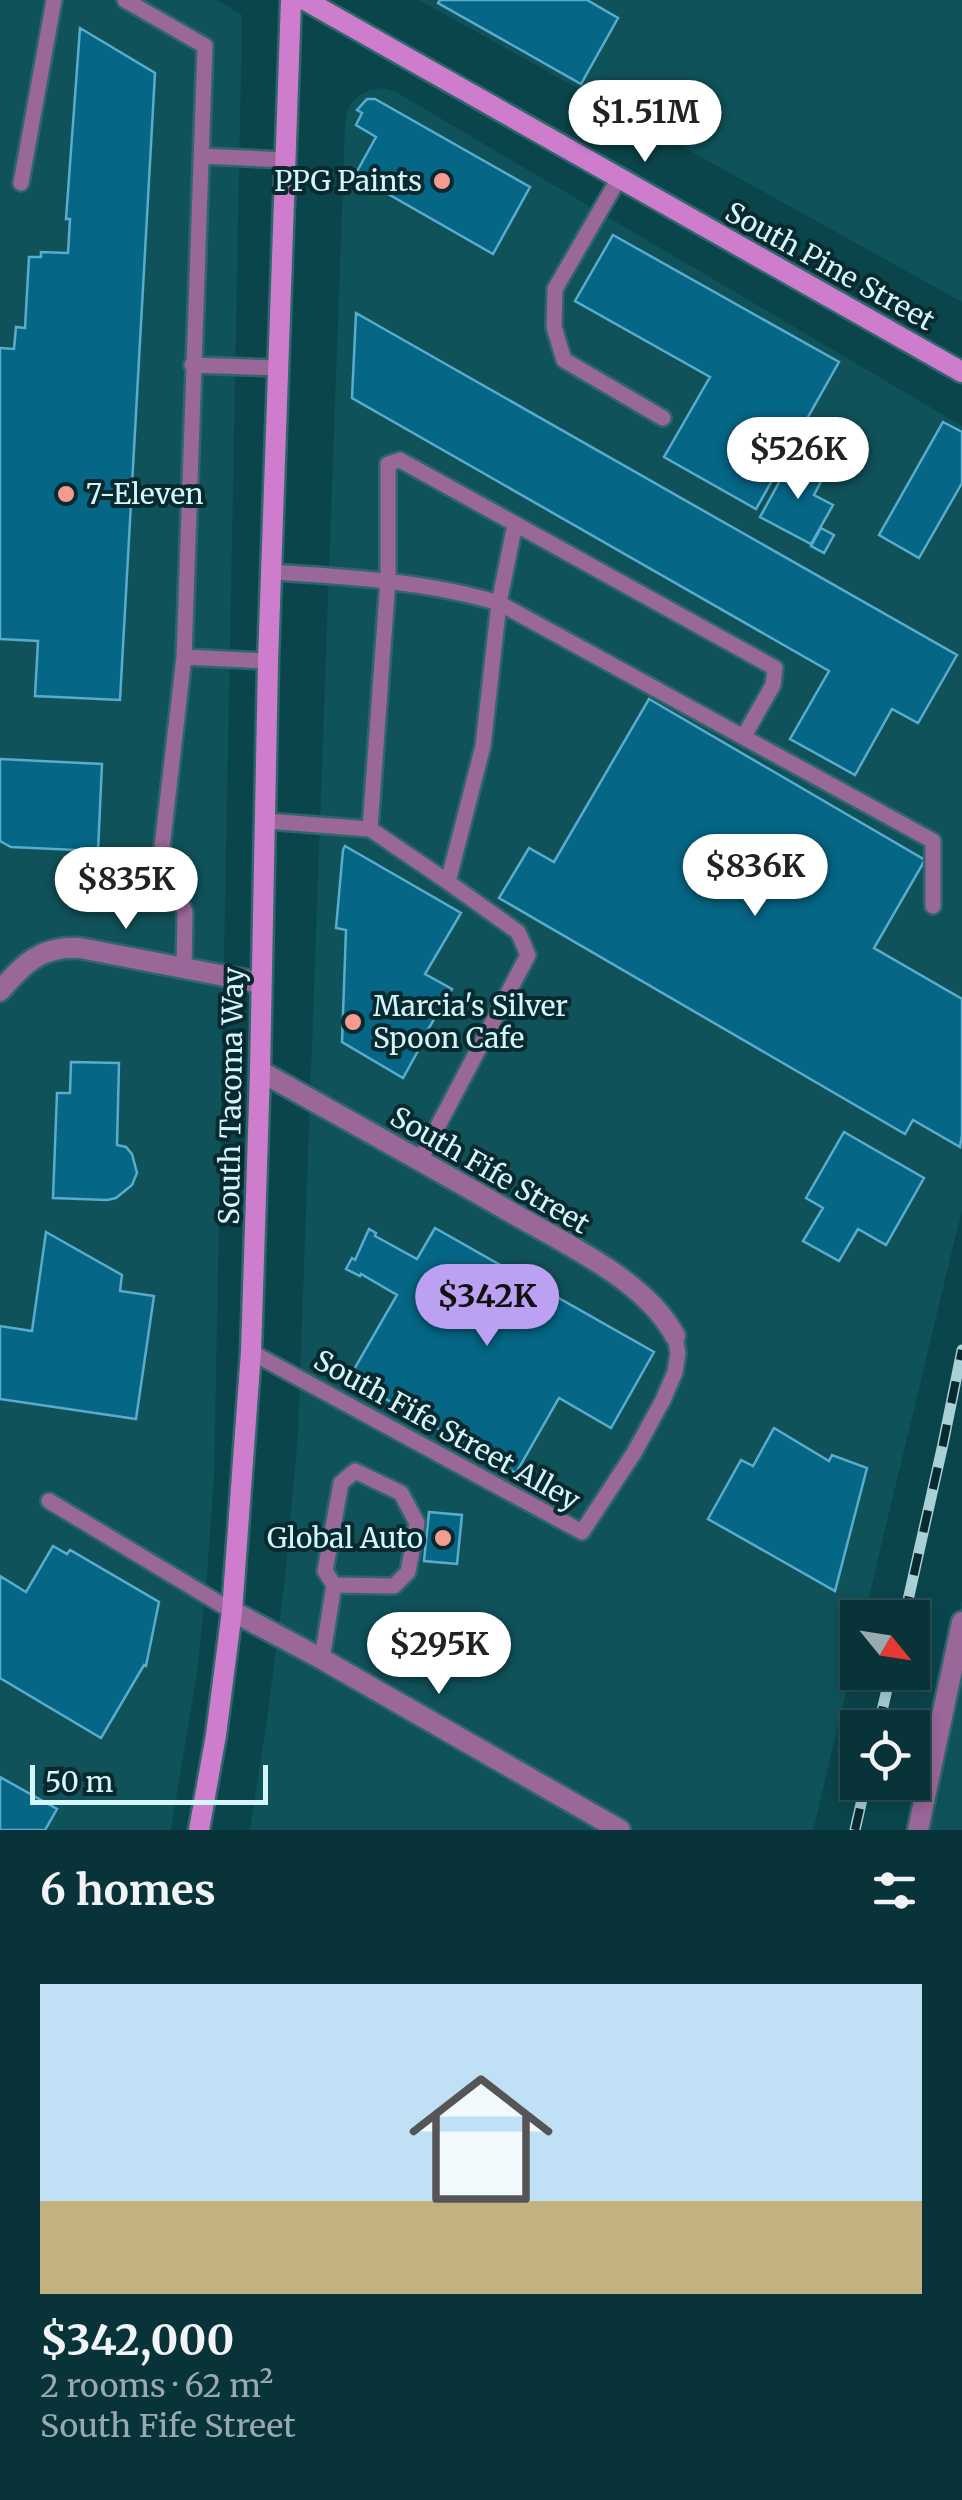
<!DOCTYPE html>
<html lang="en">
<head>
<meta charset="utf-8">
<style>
  body { margin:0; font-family:Merriweather,serif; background:#163f44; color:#f1f3f6; height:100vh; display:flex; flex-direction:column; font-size:38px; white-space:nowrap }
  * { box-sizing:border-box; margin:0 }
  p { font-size:32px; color:#98aaae }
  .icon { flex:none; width:55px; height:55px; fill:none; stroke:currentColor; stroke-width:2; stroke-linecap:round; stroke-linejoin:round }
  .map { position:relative; height:1830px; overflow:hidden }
  .panel { display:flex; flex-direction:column; background:#083439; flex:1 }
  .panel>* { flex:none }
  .needle { width:65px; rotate:120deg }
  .fabs { position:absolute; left:840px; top:1600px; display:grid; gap:20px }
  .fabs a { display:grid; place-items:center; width:90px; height:90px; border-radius:0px; background:#083439; box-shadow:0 5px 15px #0003,0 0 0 2px #294f53; font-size:50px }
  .scale { position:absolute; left:30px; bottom:25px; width:238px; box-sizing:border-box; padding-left:10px; border:5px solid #d3f7fd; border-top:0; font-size:28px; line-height:35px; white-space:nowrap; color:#d3f7fd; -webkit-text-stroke:8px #08292d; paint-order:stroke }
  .price { position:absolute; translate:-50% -85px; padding:0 22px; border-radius:35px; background:#fff; color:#222; font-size:32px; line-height:65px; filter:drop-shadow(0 2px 5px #0008) }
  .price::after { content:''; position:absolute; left:50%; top:60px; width:30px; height:22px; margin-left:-15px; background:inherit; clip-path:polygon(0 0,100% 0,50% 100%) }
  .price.selected { background:#bca0f2; color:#111 }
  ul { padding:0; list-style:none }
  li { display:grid; align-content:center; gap:20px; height:530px; padding:0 40px }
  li+li { border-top:2px solid #294f53 }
  li span { display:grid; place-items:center; height:310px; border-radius:0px; color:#555 }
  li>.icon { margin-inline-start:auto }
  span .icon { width:180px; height:180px; fill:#fffc; stroke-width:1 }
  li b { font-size:42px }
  h2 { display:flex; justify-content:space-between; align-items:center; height:120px; padding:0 40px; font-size:42px }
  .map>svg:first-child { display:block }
  .built { fill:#10525a }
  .building { fill:#056685; stroke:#59acce; stroke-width:2.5 }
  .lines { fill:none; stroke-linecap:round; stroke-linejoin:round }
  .service-casing { stroke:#2f656c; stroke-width:20 }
  .minor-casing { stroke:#2f656c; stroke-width:25 }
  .secondary-casing { stroke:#2f656c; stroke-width:25 }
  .service { stroke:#9a6799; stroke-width:15 }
  .minor { stroke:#9a6799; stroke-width:20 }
  .secondary { stroke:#ce7dcd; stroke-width:20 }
  .rail-casing { stroke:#a8d0d7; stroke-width:11 }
  .rail { stroke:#08292d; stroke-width:8; stroke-dasharray:22; stroke-linecap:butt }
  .poi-dot { fill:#f59c91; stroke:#08292d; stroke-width:4 }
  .labels { text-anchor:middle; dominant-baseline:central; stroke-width:8; stroke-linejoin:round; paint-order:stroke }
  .poi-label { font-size:28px; fill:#d3f7fd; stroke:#08292d; text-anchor:end }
  .street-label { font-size:28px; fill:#d3f7fd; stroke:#08292d }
</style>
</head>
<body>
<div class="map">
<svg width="962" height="1830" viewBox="0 0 962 1830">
  <rect width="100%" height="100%" fill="#0b454c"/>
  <path class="built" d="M0 0H217L242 15 214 1477 207 1575 197 1673 171 1830H0Z
    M419 0H962V302Z
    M382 88 394 91 962 426V1209L864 1617 858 1618 857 1647 813 1830H250L267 1720 285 1578 298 1434 345 127 346 115 351 103 360 95 370 90Z
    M962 1598V1830H914L931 1758Z"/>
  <path class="building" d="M440 0H587L618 18 581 84 438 3Z
    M80 28 155 73 120 700 35 696 38 641 0 639V348L14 349 16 327 25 328 29 257H41V252L68 253 70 219H66Z
    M367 99H375L530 187 493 254 355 175 376 137 356 125 362 113 357 110Z
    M613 235 839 362 756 509 664 457 710 377 575 301Z
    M356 313 957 655 918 723 892 709 855 775 790 739 829 671 352 398Z
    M943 422 962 432V483L919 558 879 535Z
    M793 457 825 474 814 495 833 505 811 544 760 517Z
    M821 528 834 535 824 553 811 546Z
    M649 699 925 860 874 948 962 999V1135L960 1147 913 1120 905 1134 499 898 529 848 554 862Z
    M0 759 102 764 98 851 11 847 0 841Z
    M345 846 461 913 425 974 452 989 417 1048 419 1049 403 1078 342 1042 346 930 336 928 343 850Z
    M71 1062 119 1063 117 1145 126 1147 132 1154 137 1173 132 1185 116 1198 107 1200 53 1198 57 1093H70Z
    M844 1132 924 1178 886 1245 858 1229 839 1261 803 1241 823 1208 806 1198Z
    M435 1228 654 1352 611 1428 559 1398 516 1473 349 1378 397 1295 361 1274 360 1276 346 1269 352 1258 355 1260 369 1229 376 1233 375 1236 417 1259Z
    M46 1232 122 1275 120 1291 154 1296 136 1419 0 1399V1326L32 1331Z
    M774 1428 829 1461 832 1455 867 1468 835 1591 708 1519 741 1460 753 1466Z
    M429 1512 462 1515 457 1564 424 1561Z
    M53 1546 67 1554 70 1550 159 1602 146 1666 144 1665 101 1738 0 1678V1576L26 1592Z
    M0 1777 57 1809 45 1830H0Z"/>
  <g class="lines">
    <defs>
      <path id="service" d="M125 0 205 46 184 657 161 856 185 912 184 970
        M202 156 285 160
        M619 178 555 289 554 327 564 360 663 418
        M21 183 54 0
        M192 365 279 368
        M272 572C350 577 425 581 499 603L933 841V906
        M184 657 268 661
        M266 821 370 829 448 882 483 746 499 603 515 524
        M370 829 388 579V464L400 460 775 668 773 685 744 736
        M420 1160 528 955 518 932 448 882
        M251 1352 582 1532 634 1453 663 1400 675 1372 678 1353 675 1336
        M49 1501 232 1611
        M322 1659 334 1585 325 1571 341 1483 355 1471 401 1493 417 1523 408 1572 394 1586 334 1585"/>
      <path id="minor" d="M0 991C24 963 41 946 80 948L261 983
        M260 1071C340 1116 420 1160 500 1206 555 1239 645 1278 675 1336
        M232 1611 322 1659 620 1830
        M918 1830 962 1622"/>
      <path id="secondary" d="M305 0 962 372
        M199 1830 216 1735 232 1611 251 1352 260 1071 268 661 291 0"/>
    </defs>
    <use href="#service" class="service-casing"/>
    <use href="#minor" class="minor-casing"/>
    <use href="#secondary" class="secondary-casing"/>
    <use href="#service" class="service"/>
    <use href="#minor" class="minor"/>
    <use href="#secondary" class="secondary"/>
    <defs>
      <path id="rail" d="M904 1618 943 1444 962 1350
        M878 1728 891 1672
        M855 1830 866 1782"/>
    </defs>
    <use href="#rail" class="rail-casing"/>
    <use href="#rail" class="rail"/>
  </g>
  <g class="poi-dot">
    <circle cx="442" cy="181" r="10"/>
    <circle cx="66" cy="494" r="10"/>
    <circle cx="353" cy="1022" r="10"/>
    <circle cx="443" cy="1538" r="10"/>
  </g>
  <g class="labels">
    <g class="poi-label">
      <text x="422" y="181">PPG Paints</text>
      <text x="86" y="494" text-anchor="start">7-Eleven</text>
      <text x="373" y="1006" text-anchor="start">Marcia's Silver<tspan x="373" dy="32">Spoon Cafe</tspan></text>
      <text x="423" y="1538">Global Auto</text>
    </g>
    <g class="street-label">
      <text transform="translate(830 266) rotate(29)">South Pine Street</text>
      <text transform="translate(231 1096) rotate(-89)">South Tacoma Way</text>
      <text transform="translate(490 1170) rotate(30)">South Fife Street</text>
      <text transform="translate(447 1430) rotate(29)">South Fife Street Alley</text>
    </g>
  </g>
</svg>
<div class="fabs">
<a><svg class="needle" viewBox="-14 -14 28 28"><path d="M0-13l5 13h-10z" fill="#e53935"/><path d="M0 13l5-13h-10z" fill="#98aaae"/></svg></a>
<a><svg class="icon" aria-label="locate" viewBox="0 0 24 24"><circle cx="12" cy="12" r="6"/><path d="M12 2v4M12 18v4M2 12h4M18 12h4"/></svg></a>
</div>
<div class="scale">50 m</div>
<b class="price" style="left:645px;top:165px">$1.51M</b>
<b class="price" style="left:798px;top:502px">$526K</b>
<b class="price" style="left:755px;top:919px">$836K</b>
<b class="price" style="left:126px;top:932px">$835K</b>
<b class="price selected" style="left:487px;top:1349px">$342K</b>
<b class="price" style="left:439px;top:1697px">$295K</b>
</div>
<section class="panel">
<h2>6 homes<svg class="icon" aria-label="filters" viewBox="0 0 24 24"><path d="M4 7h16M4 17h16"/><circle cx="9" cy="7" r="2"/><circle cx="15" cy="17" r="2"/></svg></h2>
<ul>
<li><span style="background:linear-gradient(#bfe0f5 70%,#c2b280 0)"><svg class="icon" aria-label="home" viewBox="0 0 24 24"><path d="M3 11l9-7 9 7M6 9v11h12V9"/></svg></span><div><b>$342,000</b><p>2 rooms · 62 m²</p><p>South Fife Street</p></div></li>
</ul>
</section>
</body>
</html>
